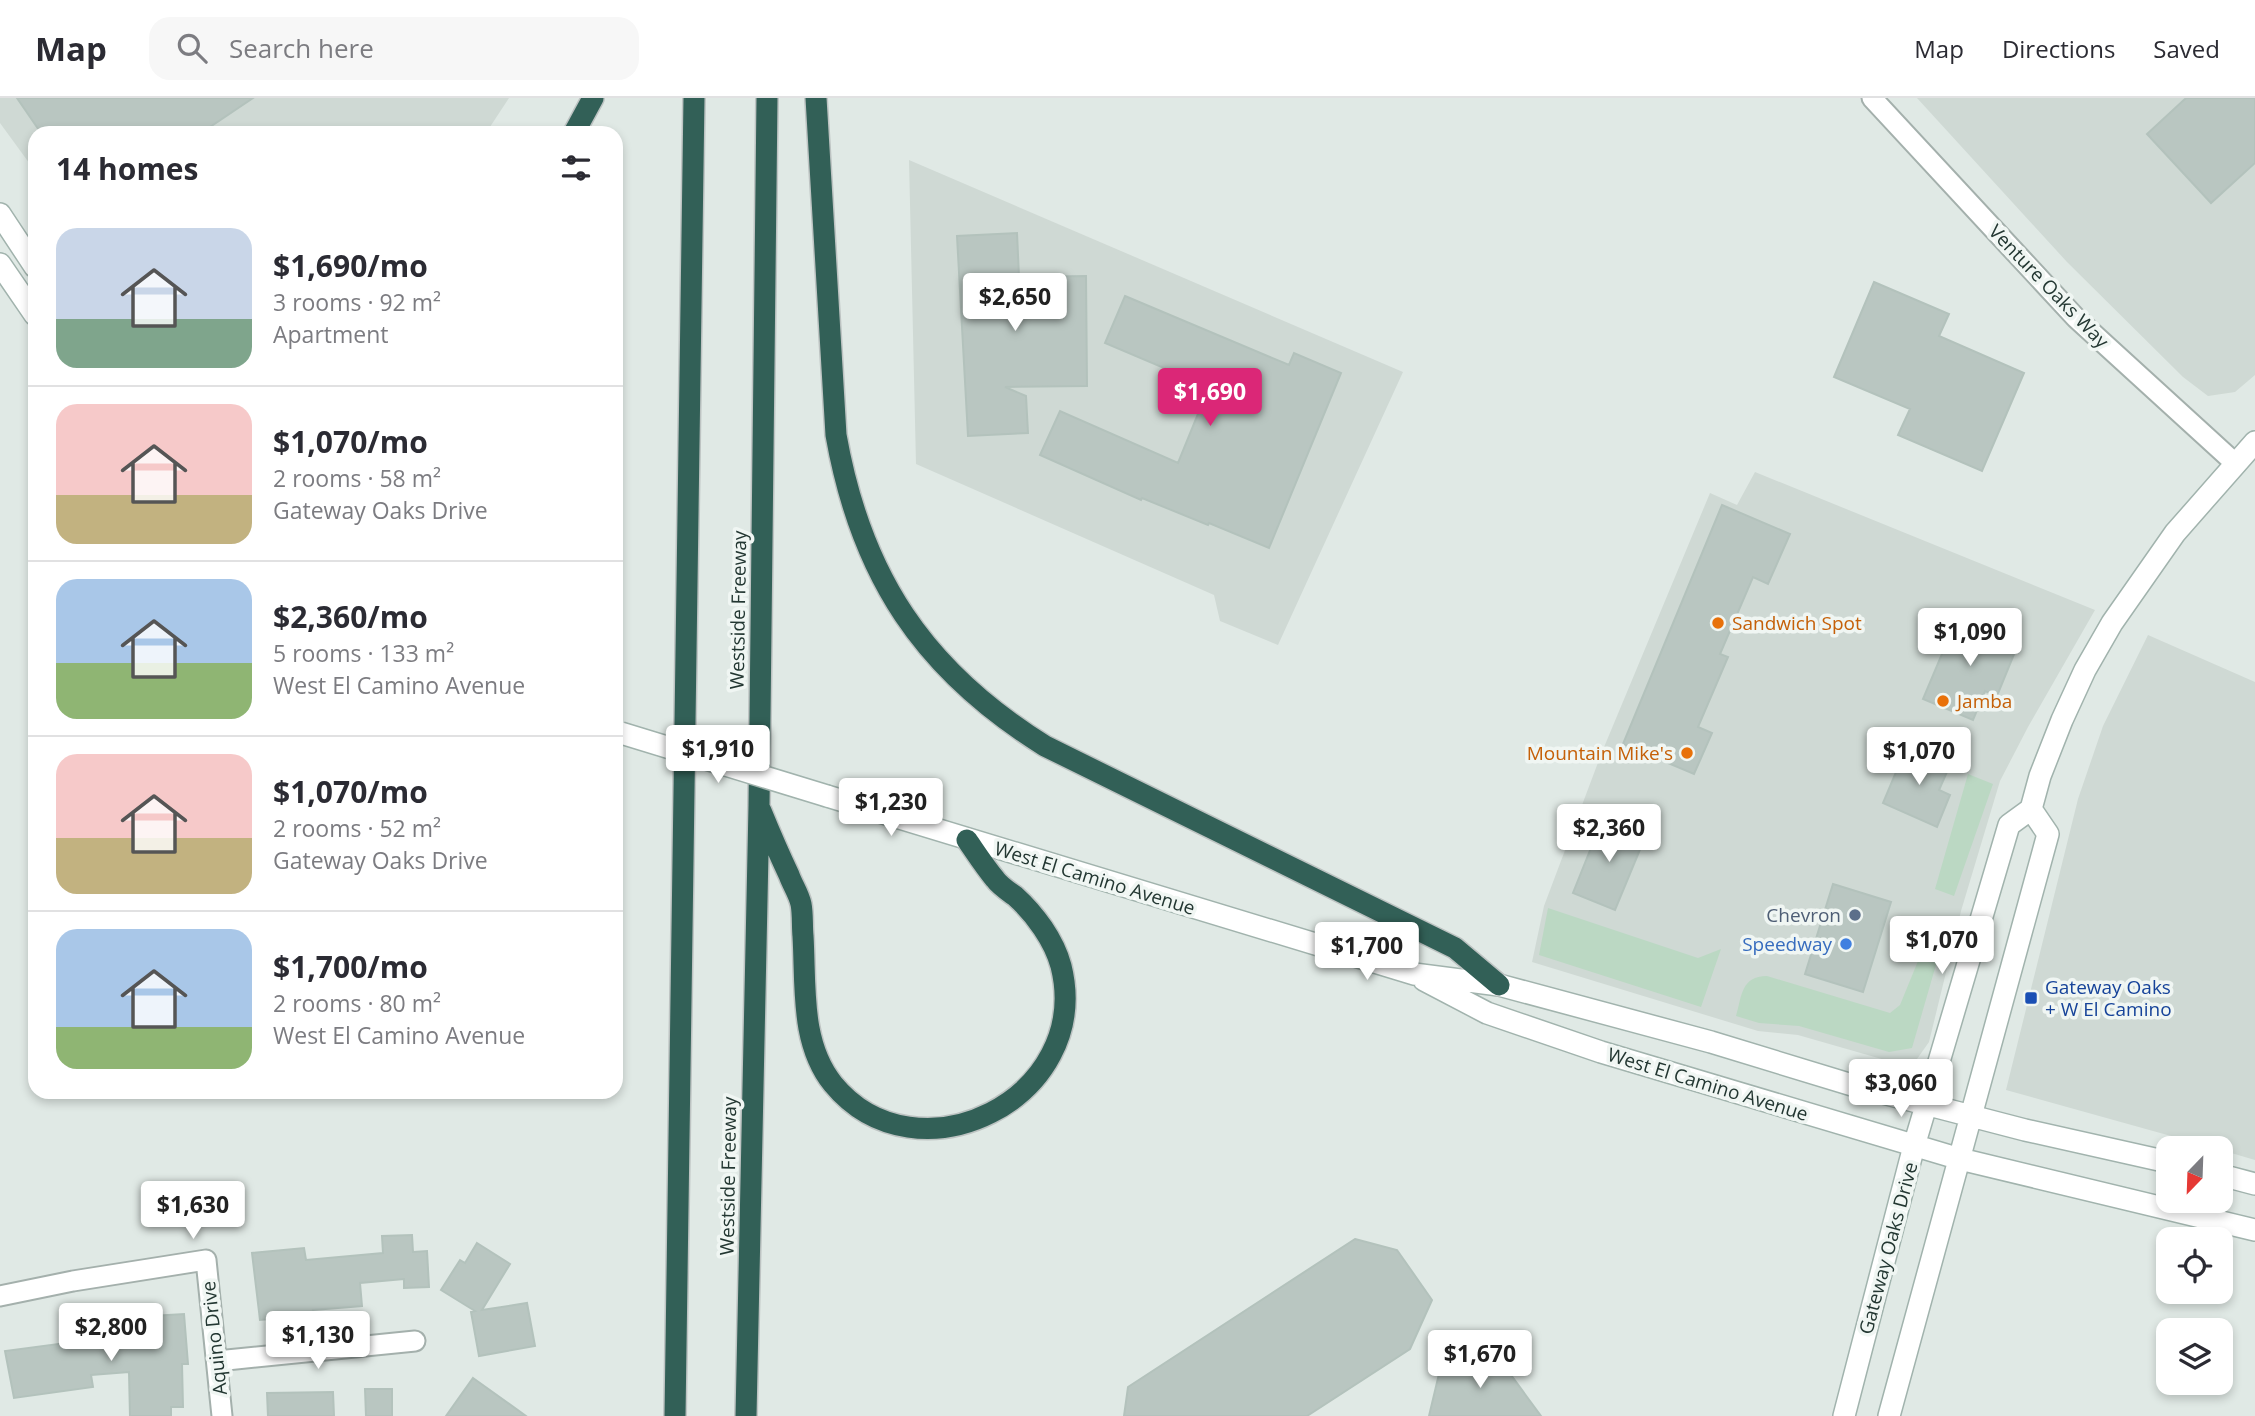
<!DOCTYPE html>
<html lang="en">
<head>
<meta charset="utf-8">
<style>
  body { margin:0; font-family:"Open Sans",sans-serif; background:#f7f7f7; color:#2b2b33; height:100vh; display:flex; flex-direction:column; font-size:26px; white-space:nowrap }
  * { box-sizing:border-box; margin:0 }
  p { font-size:23px; color:#7c7c81 }
  .icon { flex:none; width:38px; height:38px; fill:none; stroke:currentColor; stroke-width:2; stroke-linecap:round; stroke-linejoin:round }
  .map { position:relative; flex:1; overflow:hidden }
  .side { position:absolute; left:28px; top:28px; width:595px; height:973px; display:flex; flex-direction:column; background:#fff; border-radius:21px; box-shadow:0 4px 10px #0003 }
  .side>* { flex:none }
  .needle { width:46px; rotate:203deg }
  .tools { position:absolute; left:2156px; top:1038px; display:grid; gap:14px }
  .tools a { display:grid; place-items:center; width:77px; height:77px; border-radius:14px; background:#fff; box-shadow:0 4px 10px #0003; font-size:35px }
  .price { position:absolute; translate:-50% -60px; padding:0 16px; border-radius:7px; background:#fff; color:#222; font-size:23px; line-height:46px; filter:drop-shadow(0 2px 4px #0008) }
  .price::after { content:''; position:absolute; left:50%; top:42px; width:21px; height:16px; margin-left:-10px; background:inherit; clip-path:polygon(0 0,100% 0,50% 100%) }
  .price.selected { background:#db2777; color:#fff }
  ul { padding:0; list-style:none }
  li { display:flex; align-items:center; gap:21px; height:175px; padding:0 28px }
  li+li { border-top:2px solid #e1e1e2 }
  li span { display:grid; place-items:center; flex:none; width:196px; height:140px; border-radius:21px; color:#555 }
  li>.icon { margin-inline-start:auto }
  span .icon { width:84px; height:84px; fill:#fffc; stroke-width:1 }
  li b { font-size:30px }
  h2 { display:flex; justify-content:space-between; align-items:center; height:84px; padding:0 28px; font-size:30px }
  header { display:flex; align-items:center; gap:42px; box-sizing:border-box; height:98px; padding:0 35px; background:#fff; border-bottom:2px solid #e1e1e2 }
  header strong { font-size:33px }
  nav { display:flex; gap:38px; margin-inline-start:auto; font-size:24px }
  .search { width:490px; height:63px; background:#f7f7f7; display:flex; align-items:center; gap:18px; box-sizing:border-box; padding:0 24px; border-radius:21px; color:#7c7c81; font-size:26px }
  .map>svg:first-child { display:block }
  .built { fill:#cfd9d4 }
  .green { fill:#bbd8c3 }
  .building { fill:#b9c6c1; stroke:#b3c2bc; stroke-width:2 }
  .lines { fill:none; stroke-linecap:round; stroke-linejoin:round }
  .street-casing { stroke:#a4b0ac; stroke-width:23 }
  .secondary-casing { stroke:#a1b3ad; stroke-width:24 }
  .highway-casing { stroke:#bdc3c2; stroke-width:24 }
  .street { stroke:#fff; stroke-width:19 }
  .secondary { stroke:#fff; stroke-width:21 }
  .highway { stroke:#326057; stroke-width:21 }
  .secondary-bridge-casing { stroke:#a1b3ad; stroke-width:24; stroke-linecap:butt }
  .secondary-bridge { stroke:#fff; stroke-width:21 }
  .food-dot { fill:#e8710a; stroke:#f0f6f3; stroke-width:2.5 }
  .service-dot { fill:#5c6f8a; stroke:#f0f6f3; stroke-width:2.5 }
  .shop-dot { fill:#3f7fe0; stroke:#f0f6f3; stroke-width:2.5 }
  .transit-dot { fill:#1a4fb4; stroke:#f0f6f3; stroke-width:2.5 }
  .labels { text-anchor:middle; dominant-baseline:central; stroke-width:7; stroke-linejoin:round; paint-order:stroke }
  .street-label { font-size:19px; fill:#233732; stroke:#f0f6f3 }
  .food-label { font-size:19px; fill:#c56008; stroke:#f0f6f3; text-anchor:start }
  .service-label { font-size:19px; fill:#4e5e75; stroke:#f0f6f3; text-anchor:end }
  .shop-label { font-size:19px; fill:#366cbe; stroke:#f0f6f3; text-anchor:end }
  .transit-label { font-size:19px; fill:#164399; stroke:#f0f6f3; text-anchor:start }
</style>
</head>
<body>
<header>
<strong>Map</strong>
<div class="search"><svg class="icon" aria-label="search" viewBox="0 0 24 24"><circle cx="10" cy="10" r="6"/><path d="M15 15l6 6"/></svg>Search here</div>
<nav><a>Map</a><a>Directions</a><a>Saved</a></nav>
</header>
<div class="map">
<svg width="2255" height="1318" viewBox="0 0 2255 1318">
  <rect width="100%" height="100%" fill="#e0e9e5"/>
  <path class="built" d="M0 0H509L486 35H35V73L0 25Z
    M1917 0H2255V277L2235 294 2208 298 2183 279 2067 164Z
    M909 62 1403 274 1278 547 1220 523 1214 497 916 366Z
    M1755 374 2095 512 2028 629 2000 683 1961 813 1929 944 1917 961 1899 966 1798 937 1758 933 1532 864 1544 808 1602 654 1710 395 1737 407Z
    M2148 537 2255 584V1062L2221 1052V1050H2214L2006 992 2078 701 2103 628Z"/>
  <path class="green" d="M1968 676 1993 686 1954 798 1935 791Z
    M1548 810 1698 860 1721 851 1701 909 1539 857Z
    M1944 839 1912 950 1889 954 1799 928 1759 925 1736 918C1742 898 1741 878 1767 878L1890 915 1900 907 1927 841Z"/>
  <path class="building" d="M17 0H253L201 35H41Z
    M2186 0H2255V65L2211 105 2147 36Z
    M1017 135 1019 179 1086 178 1087 288 1005 289 1026 298 1028 335 968 338 957 138Z
    M1874 184 1949 216 1939 238 2024 275 1982 373 1898 337 1910 311 1834 279Z
    M1125 198 1289 267 1294 255 1341 275 1269 450 1209 425 1208 427 1142 400 1141 402 1040 357 1060 313 1178 365 1209 289 1105 245Z
    M1722 407 1790 436 1768 486 1753 479 1720 556 1728 559 1698 629 1712 635 1694 676 1623 646Z
    M1958 518 2019 544 1997 598 1985 593 1973 622 1923 601Z
    M1907 648 1950 667 1939 692 1950 697 1937 729 1883 705Z
    M1603 720 1646 737 1615 812 1573 795Z
    M1833 786 1891 804 1863 894 1805 876Z
    M412 1137 413 1154 427 1153 429 1189 404 1190V1181L360 1185 362 1208 313 1212 314 1217 260 1222 252 1155 304 1150 306 1162 383 1155 382 1138Z
    M1355 1141 1397 1152 1432 1202 1410 1251 1307 1318H1124L1128 1289Z
    M477 1145 510 1166 482 1212 527 1205 535 1248 479 1258 471 1214 475 1213 441 1192 460 1162 465 1165Z
    M184 1216 188 1266H182L183 1309H171V1318H130L129 1274 91 1277 93 1289 14 1300 5 1253 74 1244 72 1233 117 1226V1220Z
    M1476 1254 1497 1258 1541 1318H1429L1439 1276Z
    M473 1280 526 1318H446Z
    M365 1291H392V1318H366Z
    M333 1294 334 1318H268L267 1295Z"/>
  <g class="lines">
    <defs>
      <path id="street" d="M1872 0 2076 220 2236 366
        M0 1198 73 1183 206 1162 222 1318
        M217 1263 415 1243"/>
      <path id="secondary" d="M0 116 35 169
        M0 166 35 217
        M827 698 1414 876 1499 887 1711 944 1852 987 2025 1032 2168 1064
        M1424 882 1487 915 1601 954 1960 1061 2255 1132
        M2221 1077 2255 1086
        M1844 1318 1914 1048 2009 727 2031 711 2040 678 2062 622 2085 572 2112 525 2175 435 2255 344
        M1889 1318 2048 736 2031 711"/>
      <path id="highway" d="M816 0 836 337C861 478 923 572 1045 648L1455 850 1499 887
        M574 35 593 0
        M761 713C770 735 779 756 789 777 792 786 799 796 801 806 803 816 802 828 803 838 806 888 800 945 833 986 917 1088 1094 1000 1061 868 1054 842 1035 816 1015 798 1008 793 1000 788 995 781 985 769 976 755 967 742
        M675 1318 694 0
        M746 1318 759 708 767 0"/>
    </defs>
    <use href="#street" class="street-casing"/>
    <use href="#secondary" class="secondary-casing"/>
    <use href="#highway" class="highway-casing"/>
    <use href="#street" class="street"/>
    <use href="#secondary" class="secondary"/>
    <use href="#highway" class="highway"/>
    <defs>
      <path id="secondary-bridge" d="M621 635 827 698"/>
    </defs>
    <use href="#secondary-bridge" class="secondary-bridge-casing"/>
    <use href="#secondary-bridge" class="secondary-bridge"/>
  </g>
  <g class="food-dot">
    <circle cx="1718" cy="525" r="7"/>
    <circle cx="1943" cy="603" r="7"/>
    <circle cx="1687" cy="655" r="7"/>
  </g>
  <circle class="service-dot" cx="1855" cy="817" r="7"/>
  <circle class="shop-dot" cx="1846" cy="846" r="7"/>
  <rect class="transit-dot" x="2024" y="893" width="14" height="14" rx="3.5"/>
  <g class="labels">
    <g class="street-label">
      <text transform="translate(2049 188) rotate(46)">Venture Oaks Way</text>
      <text transform="translate(738 512) rotate(-89)">Westside Freeway</text>
      <text transform="translate(1095 780) rotate(17)">West El Camino Avenue</text>
      <text transform="translate(1708 986) rotate(17)">West El Camino Avenue</text>
      <text transform="translate(728 1078) rotate(-89)">Westside Freeway</text>
      <text transform="translate(1888 1150) rotate(-75)">Gateway Oaks Drive</text>
      <text transform="translate(214 1240) rotate(-96)">Aquino Drive</text>
    </g>
    <g class="food-label">
      <text x="1732" y="525">Sandwich Spot</text>
      <text x="1957" y="603">Jamba</text>
      <text x="1673" y="655" text-anchor="end">Mountain Mike's</text>
    </g>
    <g class="service-label">
      <text x="1841" y="817">Chevron</text>
    </g>
    <g class="shop-label">
      <text x="1832" y="846">Speedway</text>
    </g>
    <g class="transit-label">
      <text x="2045" y="889">Gateway Oaks<tspan x="2045" dy="22">+ W El Camino</tspan></text>
    </g>
  </g>
</svg>
<div class="tools">
<a><svg class="needle" viewBox="-14 -14 28 28"><path d="M0-13l5 13h-10z" fill="#e53935"/><path d="M0 13l5-13h-10z" fill="#7c7c81"/></svg></a>
<a><svg class="icon" aria-label="locate" viewBox="0 0 24 24"><circle cx="12" cy="12" r="6"/><path d="M12 2v4M12 18v4M2 12h4M18 12h4"/></svg></a>
<a><svg class="icon" aria-label="layers" viewBox="0 0 24 24"><path d="M12 4l9 5-9 5-9-5zM3 14l9 5 9-5"/></svg></a>
</div>
<b class="price" style="left:1015px;top:235px">$2,650</b>
<b class="price selected" style="left:1210px;top:330px">$1,690</b>
<b class="price" style="left:1970px;top:570px">$1,090</b>
<b class="price" style="left:718px;top:687px">$1,910</b>
<b class="price" style="left:1919px;top:689px">$1,070</b>
<b class="price" style="left:891px;top:740px">$1,230</b>
<b class="price" style="left:1609px;top:766px">$2,360</b>
<b class="price" style="left:1942px;top:878px">$1,070</b>
<b class="price" style="left:1367px;top:884px">$1,700</b>
<b class="price" style="left:1901px;top:1021px">$3,060</b>
<b class="price" style="left:193px;top:1143px">$1,630</b>
<b class="price" style="left:111px;top:1265px">$2,800</b>
<b class="price" style="left:318px;top:1273px">$1,130</b>
<b class="price" style="left:1480px;top:1292px">$1,670</b>
<section class="side">
<h2>14 homes<svg class="icon" aria-label="filters" viewBox="0 0 24 24"><path d="M4 7h16M4 17h16"/><circle cx="9" cy="7" r="2"/><circle cx="15" cy="17" r="2"/></svg></h2>
<ul>
<li><span style="background:linear-gradient(#c9d6e8 65%,#7fa58c 0)"><svg class="icon" aria-label="home" viewBox="0 0 24 24"><path d="M3 11l9-7 9 7M6 9v11h12V9"/></svg></span><div><b>$1,690/mo</b><p>3 rooms · 92 m²</p><p>Apartment</p></div></li>
<li><span style="background:linear-gradient(#f6c9c9 65%,#c2b280 0)"><svg class="icon" aria-label="home" viewBox="0 0 24 24"><path d="M3 11l9-7 9 7M6 9v11h12V9"/></svg></span><div><b>$1,070/mo</b><p>2 rooms · 58 m²</p><p>Gateway Oaks Drive</p></div></li>
<li><span style="background:linear-gradient(#a9c7e8 60%,#8fb573 0)"><svg class="icon" aria-label="home" viewBox="0 0 24 24"><path d="M3 11l9-7 9 7M6 9v11h12V9"/></svg></span><div><b>$2,360/mo</b><p>5 rooms · 133 m²</p><p>West El Camino Avenue</p></div></li>
<li><span style="background:linear-gradient(#f6c9c9 60%,#c2b280 0)"><svg class="icon" aria-label="home" viewBox="0 0 24 24"><path d="M3 11l9-7 9 7M6 9v11h12V9"/></svg></span><div><b>$1,070/mo</b><p>2 rooms · 52 m²</p><p>Gateway Oaks Drive</p></div></li>
<li><span style="background:linear-gradient(#a9c7e8 70%,#8fb573 0)"><svg class="icon" aria-label="home" viewBox="0 0 24 24"><path d="M3 11l9-7 9 7M6 9v11h12V9"/></svg></span><div><b>$1,700/mo</b><p>2 rooms · 80 m²</p><p>West El Camino Avenue</p></div></li>
</ul>
</section>
</div>
</body>
</html>
